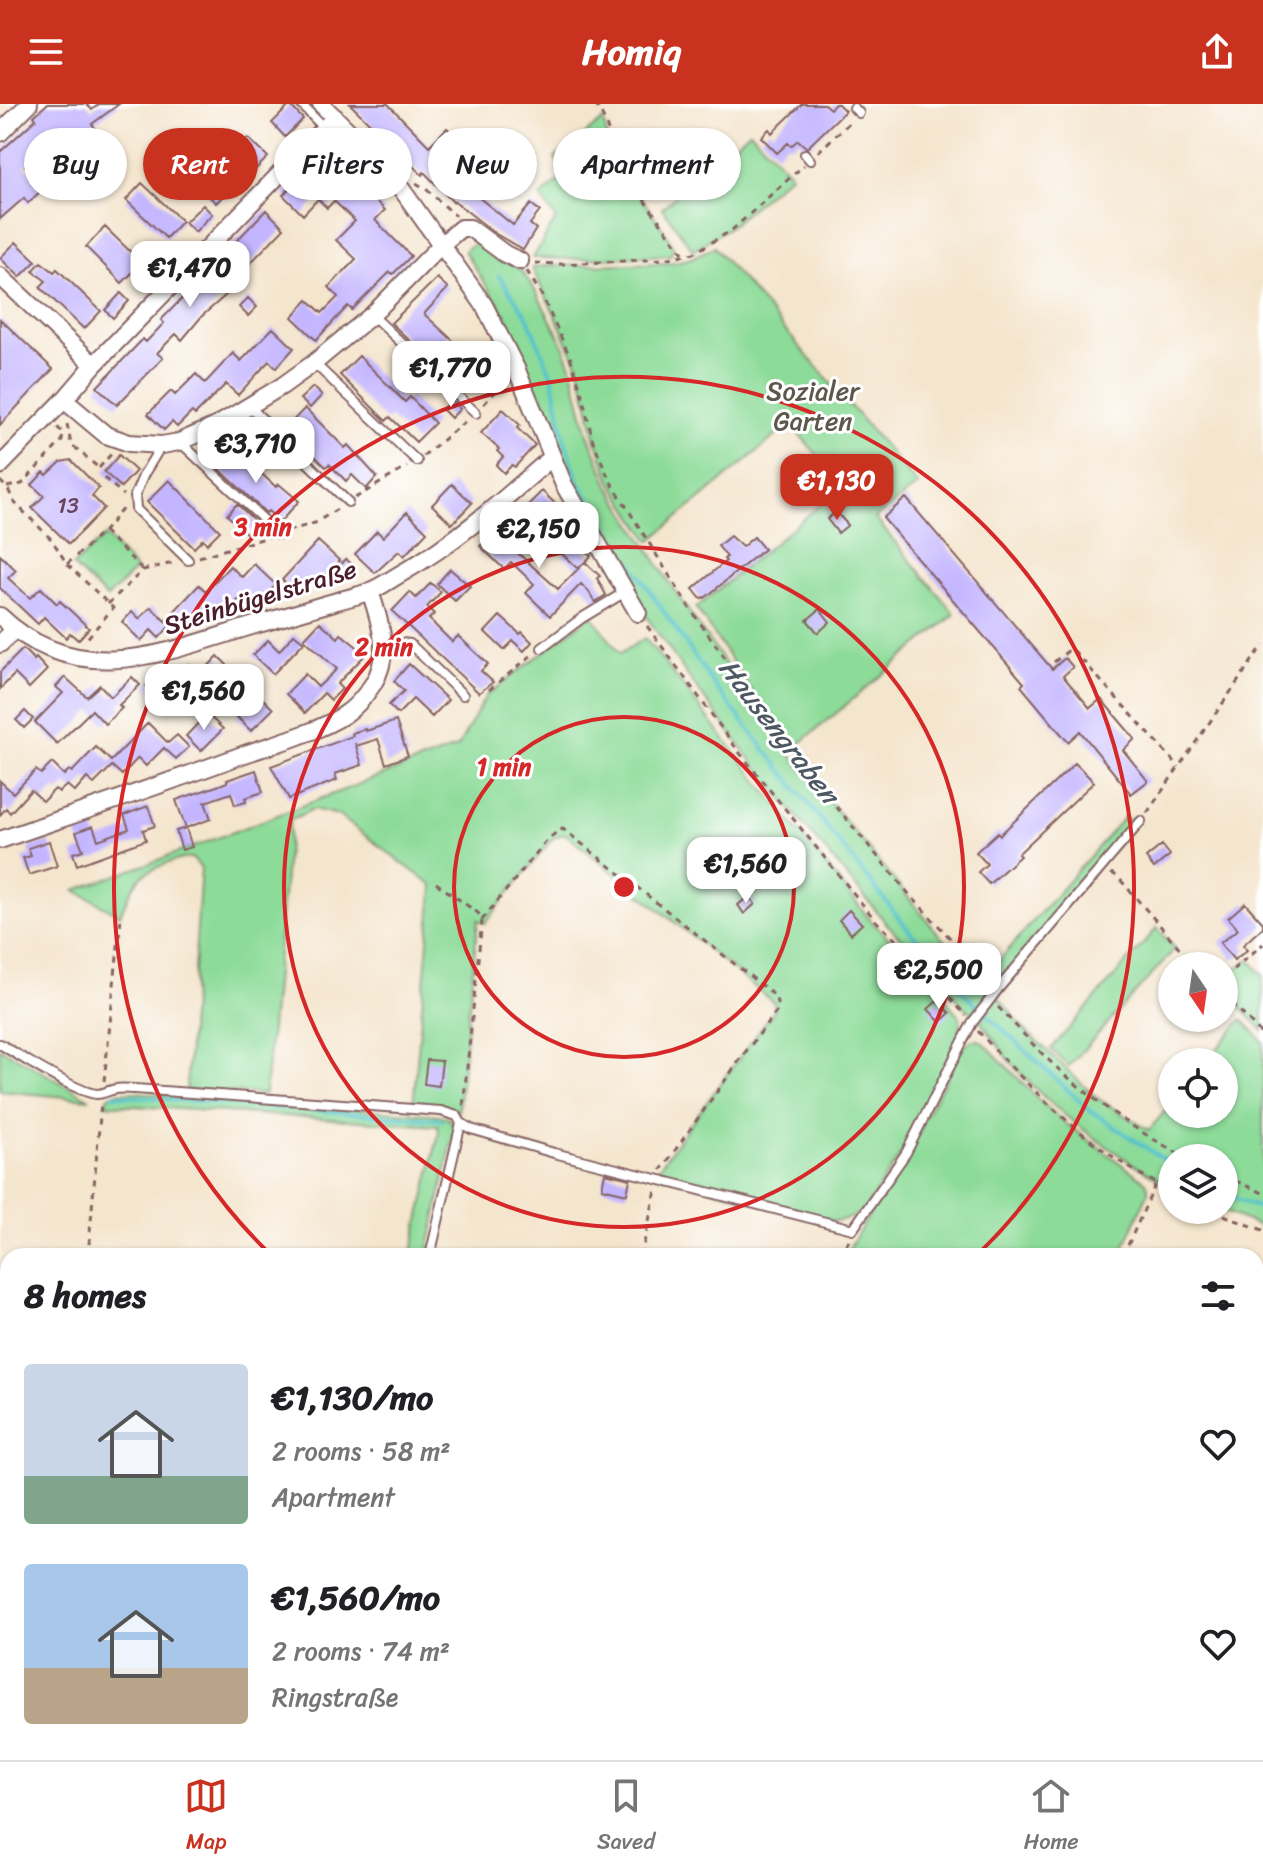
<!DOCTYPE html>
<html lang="en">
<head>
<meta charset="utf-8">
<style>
  body { margin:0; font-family:Sriracha,sans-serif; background:#f6f6f6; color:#202124; height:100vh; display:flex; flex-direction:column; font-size:30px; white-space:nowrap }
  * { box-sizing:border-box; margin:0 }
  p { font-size:26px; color:#757577 }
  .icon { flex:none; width:44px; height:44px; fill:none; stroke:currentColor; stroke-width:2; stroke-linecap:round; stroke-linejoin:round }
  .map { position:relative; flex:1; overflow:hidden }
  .drawer { position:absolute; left:0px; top:1144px; width:1264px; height:512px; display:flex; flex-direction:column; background:#fff; border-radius:24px 24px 0 0; box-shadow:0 2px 6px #0004 }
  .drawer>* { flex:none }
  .hud { position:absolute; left:24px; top:24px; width:800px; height:72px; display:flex; gap:16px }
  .needle { width:52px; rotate:167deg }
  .controls { position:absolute; left:1158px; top:848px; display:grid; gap:16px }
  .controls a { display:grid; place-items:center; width:80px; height:80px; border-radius:50%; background:#fff; box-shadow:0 2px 6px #0004; font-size:40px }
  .price { position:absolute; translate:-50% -68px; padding:0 18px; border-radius:16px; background:#fff; color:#222; font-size:26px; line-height:52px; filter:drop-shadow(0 2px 4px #0008) }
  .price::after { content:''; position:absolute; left:50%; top:48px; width:24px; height:18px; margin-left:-12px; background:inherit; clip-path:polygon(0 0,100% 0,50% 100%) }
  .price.current { background:#c8321e; color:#fff }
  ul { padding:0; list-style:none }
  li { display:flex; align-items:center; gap:24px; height:200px; padding:0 24px }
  li span { display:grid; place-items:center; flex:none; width:224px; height:160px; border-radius:8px; color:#555 }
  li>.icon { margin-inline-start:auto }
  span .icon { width:96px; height:96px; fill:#fffc; stroke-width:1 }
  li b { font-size:34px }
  h2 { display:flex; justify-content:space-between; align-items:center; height:96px; padding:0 24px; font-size:34px }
  .tag { padding:0 28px; border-radius:36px; background:#fff; box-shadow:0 2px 6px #0004; font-size:28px; line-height:72px }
  .tag.current { background:#c8321e; color:#fff }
  header { display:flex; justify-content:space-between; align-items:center; height:104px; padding:0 24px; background:#c8321e; color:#fff; font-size:36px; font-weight:700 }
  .menu { display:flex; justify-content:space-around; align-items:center; height:112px; border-top:2px solid #e0e0e0; background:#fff; font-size:22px; color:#757577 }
  .menu a { display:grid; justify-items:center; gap:4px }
  .menu .current { color:#c8321e }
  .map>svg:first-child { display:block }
  .green { fill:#8ddb99; stroke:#6c7d62; stroke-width:2 }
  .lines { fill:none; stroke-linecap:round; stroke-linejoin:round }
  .stream { stroke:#56c3ca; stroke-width:4 }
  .building { fill:#c3b5ff }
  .service-casing { stroke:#866464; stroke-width:12 }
  .minor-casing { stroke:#866464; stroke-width:20 }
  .path { stroke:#866464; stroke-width:3; stroke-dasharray:6 6; stroke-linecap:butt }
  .service { stroke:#fff; stroke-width:8 }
  .minor { stroke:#fff; stroke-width:16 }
  .ring { fill:none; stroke:#d62828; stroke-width:4 }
  .labels { text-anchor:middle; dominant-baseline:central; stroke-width:6; stroke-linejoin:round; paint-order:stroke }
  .number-label { font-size:22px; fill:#684460 }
  .park-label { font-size:26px; fill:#5e574c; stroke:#fff }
  .street-label { font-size:26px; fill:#4a1f2b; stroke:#fff }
  .water-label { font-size:28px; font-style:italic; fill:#4e5863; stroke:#fff }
  .centre { fill:#d62828; stroke:#fff; stroke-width:4 }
  .ring-label { font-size:24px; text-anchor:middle; font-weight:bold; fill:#d62828; stroke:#fff; stroke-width:6; stroke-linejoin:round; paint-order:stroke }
</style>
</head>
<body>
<header><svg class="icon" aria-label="menu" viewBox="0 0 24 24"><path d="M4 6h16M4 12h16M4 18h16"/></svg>Homiq<svg class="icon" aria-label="share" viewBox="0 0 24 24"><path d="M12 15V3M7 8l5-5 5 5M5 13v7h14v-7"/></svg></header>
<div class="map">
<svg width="1263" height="1656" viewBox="0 0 1263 1656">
  <rect width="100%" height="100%" fill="#fff"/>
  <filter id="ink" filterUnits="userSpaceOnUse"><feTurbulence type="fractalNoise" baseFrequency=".0125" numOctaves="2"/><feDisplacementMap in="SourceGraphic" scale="16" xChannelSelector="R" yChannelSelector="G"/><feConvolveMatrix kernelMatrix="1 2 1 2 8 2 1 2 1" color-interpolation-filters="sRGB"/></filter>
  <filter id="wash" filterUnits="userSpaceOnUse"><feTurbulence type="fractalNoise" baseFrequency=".006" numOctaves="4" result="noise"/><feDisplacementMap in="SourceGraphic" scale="32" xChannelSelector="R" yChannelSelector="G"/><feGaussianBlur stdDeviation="1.8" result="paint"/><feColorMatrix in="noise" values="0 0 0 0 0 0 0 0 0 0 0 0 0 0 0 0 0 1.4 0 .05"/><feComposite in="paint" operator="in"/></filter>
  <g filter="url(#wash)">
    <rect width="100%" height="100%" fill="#f4e5cd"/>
    <path class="green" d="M603 16C613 67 649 98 673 142L671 151 579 155 533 154 556 115 541 93 565 71 555 54Z
      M750 27 791 70 728 124 693 146 662 104Z
      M371 55 400 93 395 97 364 62Z
      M478 137 492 147 503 158 508 159 521 166 536 188 561 236 571 262 588 330 609 382 678 492 777 634 950 844 975 868 987 883 989 888 987 894 974 910 964 903 924 858 888 821 767 677 690 575 625 482 585 409 556 346 525 257 506 212 464 147Z
      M714 143 918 381 875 414 955 510 792 646 696 504 844 381 790 320 650 437 611 377 595 332 584 282 577 259 557 215 532 164 542 162 668 159 689 155Z
      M105 432 136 465 107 494 73 462Z
      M592 511 620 550 645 534 756 675 872 818 923 868 959 912 961 920 959 935 910 1036 866 1103C856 1113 848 1116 834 1117L654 1070 775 905 774 899 567 731 562 730 553 734 485 819 478 816 458 1008 453 1005 413 1002 433 782 338 711 313 705 290 716 265 990 186 986 201 764 192 754C178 754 147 765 138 776 130 786 125 799 120 811L75 786C204 741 330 690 458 643L486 592Z
      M1125 712 1132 720 1125 731 1004 873H993L988 869Z
      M1157 824 1175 845 1069 962 1051 945Z
      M1249 855 1263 871V927L1224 885V874Z
      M998 893 1024 925 1097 994 1149 1026 1172 999V1010H1224V958H1206L1242 915 1263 938V1123L1220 1106H1224V1054H1172V1083C1118 1052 1065 1017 1022 971 1006 955 995 935 980 917Z
      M973 936H978L983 938 1040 997 1065 1019 1146 1078 1148 1083V1089L1120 1152H844L894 1070 963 944 967 939Z
      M0 944 90 995 0 987Z
      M132 988 439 1011C449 1013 455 1019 454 1029L427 1152H411L439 1028 438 1022 105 1000C109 986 119 989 132 988Z
      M1256 1459 1263 1460V1500L1256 1498Z
      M305 1648H336L334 1656H303Z
      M346 1648H521L520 1656H345Z"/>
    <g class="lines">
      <path class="stream" d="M499 172 527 212 553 275 564 334 579 379 610 429 717 585 908 825 967 892 1089 1006 1172 1061
        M113 991 442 1016
        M1224 1089 1240 1097 1263 1105"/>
    </g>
    <g id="blocks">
      <path class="building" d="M47 0H86L92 6 99 0H119L92 20 101 32 81 47 89 57 81 64 70 52 60 61 44 44 25 62 45 83 28 99 24 94 0 115V48L36 15 34 12Z
        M350 0H388L429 42 447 24 458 35 454 39 483 69 467 84 513 121 531 100 540 107 530 120 536 125 523 146 496 130 454 97 453 98 424 68 422 71Z
        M802 0H824L830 5 835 0H838L845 7 807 44 798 36 791 42 788 39 777 49 761 33 769 25 772 29Z
        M290 1 303 15 285 33 272 19Z
        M248 34 268 53 243 78 240 75 216 99 184 68 178 74 164 62 185 47 204 75 221 57 224 59Z
        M330 43 353 65 348 70 385 106 375 116 411 152 393 170 390 168 352 206 348 202 316 236 292 213 308 196 322 209 338 193 329 183 356 155 336 136 355 117 334 97 327 104 318 95 303 111 283 91Z
        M510 56 527 76 518 84 501 65Z
        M662 62 670 71 659 80 652 71Z
        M142 79 182 117 166 134 126 96Z
        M203 101 212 110 195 128 185 118Z
        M266 106 284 124 240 170 234 164 217 182 226 191 202 212 182 236 176 230 157 249 163 254 117 301 97 283 143 235 146 238 164 219 161 216 205 171 207 173 225 155 222 152Z
        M105 123 142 159 122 179 86 143Z
        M16 138 36 157 20 173 0 154Z
        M162 145 171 153 158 167 149 158Z
        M41 158 54 168 57 165 101 207 84 225 40 183 46 177 33 167Z
        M437 174 448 184 424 210 484 265 466 284 441 260 438 263 391 219Z
        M121 189 129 197 113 214 105 206Z
        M248 194 257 203 248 212 239 203Z
        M0 215 53 265 0 321Z
        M273 224 294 244 276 264 269 257 238 291 226 280 195 311 192 308 177 323 172 318 164 326 148 310 171 287 175 291 196 270 205 279 233 249 241 257Z
        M359 252 405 298 410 293 435 319 416 338 390 313 386 317 340 271Z
        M313 283 322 291 310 304 300 295Z
        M451 296 460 305 451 314 442 305Z
        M305 304 345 344 348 341 377 373 366 385 352 371 346 377 329 360 326 363 286 324Z
        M503 305 520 321 517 324 535 341 515 363 512 361 504 369 496 361 503 353 497 347 499 345 481 329Z
        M230 341 276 383 279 380 299 397 280 418 268 407 266 409 214 360Z
        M119 351 136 367 121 383 104 368Z
        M71 356 99 384 92 392 104 404 69 440 32 404 44 392 32 381 44 368 47 371 61 358Z
        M169 376 220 427 207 440 203 435 194 444 147 398Z
        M452 380 472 399 452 420 432 401Z
        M542 387 565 409 560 414 572 425 563 435 550 424 546 428 523 406Z
        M906 394 1052 565 1065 554 1073 563 1063 572 1090 604 1101 595 1135 635 1123 646 1148 677 1131 690 1080 627 1068 638 1021 582 1024 579 883 414Z
        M237 400 257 419 247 430 227 411Z
        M518 407 527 416 509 434 521 447 519 450 558 485 585 458 600 472 597 474 606 491 595 498 589 488 581 480 550 512 526 489 534 480 511 458 504 465 480 442Z
        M407 408 427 428 404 452 399 447 375 469 355 450 377 427 383 433Z
        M836 408 848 421 838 429 827 415Z
        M730 432 742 443 754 433 764 445 705 494 704 493 701 495 693 485 726 457 724 455 727 453 718 442Z
        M318 437 340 457 318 480 313 475 298 490 282 476Z
        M575 437 591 452 578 465 562 450Z
        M0 451 16 466 8 474 30 494 41 484 57 500 60 497 89 524 78 536 70 529 66 534 44 513 38 520 0 484Z
        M346 455 356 464 348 473 338 464Z
        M254 460 276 481 255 502 242 492 227 508 220 501 203 519 193 510 181 522 178 519 173 525 170 522 159 534 151 526 141 537 122 518 132 508 139 515 151 503 170 522 165 517 199 481 206 487 230 462 242 473Z
        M450 465 470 482 455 497 437 480Z
        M431 479 441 488 427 503 434 510 429 515 452 538 458 532 488 560 481 567 493 578 479 589 392 507 410 488 416 494Z
        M820 505 830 518 818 529 807 516Z
        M500 512 520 530 522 528 532 538 524 547 513 537 504 546 485 528Z
        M320 518 338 534 341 530 366 550 337 580 342 585 331 596 324 589 305 609 286 590 305 570 318 583 337 565 304 535Z
        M294 530 304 538 273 570 253 551 268 536 279 547Z
        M23 545 34 556 36 554 47 566 29 584 15 570 0 585V568Z
        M218 552 240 574 223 592 200 571Z
        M189 560 198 568 183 584 186 586 168 604 146 582 163 564 175 576Z
        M409 560 448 596 432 613 413 595 398 610 389 601 404 587 394 577Z
        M65 573 87 593 100 581 111 593 132 573 140 581 119 601 122 604 105 620 92 606 57 640 35 618 63 589 56 583Z
        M258 590 273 605 251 627 236 612Z
        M25 607 33 615 24 624 16 616Z
        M207 610 223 625 201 647 186 632Z
        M396 617 408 652 386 660 378 635 356 642 355 639 362 661 335 670 337 676 289 695 271 662 353 632 352 629 365 625 366 627Z
        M148 619 168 639 177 631 189 643 176 655 164 644 146 662 138 654 122 671 112 662 94 680 87 674 75 688 67 681 59 688 55 685 43 697 31 686 10 709 6 704 0 711V677L13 689 36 666 41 670 52 659 64 671 69 666 72 668 96 643 111 657Z
        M1075 659 1094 678 1018 750 1020 752 989 780 978 768 987 760 976 748 998 728 1000 731Z
        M256 666 263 688 245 694 246 698 235 701 231 689 205 698 211 715 186 724 176 696 217 682 227 678V676Z
        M148 702 155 722 143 726 146 736 77 761 73 749 83 746 76 728 93 722 98 736 129 725 124 711Z
        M186 724 192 743 182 746 176 727Z
        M49 737 57 762 29 771 23 754 31 752 28 744Z
        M1162 741 1170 751 1154 764 1146 754Z
        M749 792 755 800 744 810 738 801Z
        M1245 799 1263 819V823L1243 841 1247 846 1234 856 1220 839 1238 825 1228 814Z
        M849 806 862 820 851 830 839 816Z
        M937 897 950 909 940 918 928 905Z
        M427 956 442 957 439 982 424 980Z
        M605 1069 630 1075 627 1090 602 1084Z"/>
    </g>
  </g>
  <g filter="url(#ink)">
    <use href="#blocks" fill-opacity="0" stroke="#866464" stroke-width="2"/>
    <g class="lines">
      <defs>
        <path id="service" d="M301 0 324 24
          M854 4 859 9
          M805 50 810 56
          M372 211 476 309
          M314 259 417 357
          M249 302 348 398
          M180 338 279 430
          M161 342 144 370 135 391 136 405 188 456
          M384 537 410 540 463 591
          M542 544 582 514 625 488
          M0 940C20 952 77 989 97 990 104 990 109 986 116 985 122 984 129 985 135 985L441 1007 457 1012 461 1019 471 1025 554 1049 853 1125 906 1049 972 919 998 885 1141 717
          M430 1152 461 1019
          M341 1656 342 1648"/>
        <path id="minor" d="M321 0 388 66 484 201 516 264 564 381 638 509
          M0 29 29 0
          M0 172 94 261
          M64 296 106 331 129 339 162 341 179 338 216 322 282 282 314 259 372 211 442 140 461 124H470L505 150 520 157
          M0 362 64 296 94 261 335 13
          M0 512C79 588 169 547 258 520 284 513 309 505 334 498 346 494 359 492 370 487 381 483 391 475 402 469 458 437 503 396 551 354
          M0 540 14 526
          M0 736C81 708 162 681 242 651 273 640 316 629 344 611 355 604 365 592 373 580 392 550 380 518 370 487"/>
      </defs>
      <use href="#service" class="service-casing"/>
      <use href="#minor" class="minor-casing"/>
      <path class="path" d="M595 0C607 15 609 35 618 52 634 87 663 120 685 152
        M334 37 382 86
        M818 48 850 18
        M416 79 426 85 456 112
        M535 159 562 160 664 155 694 149 732 126 804 61
        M527 167 541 190 571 255 582 290 593 337 609 375 691 506 795 653 909 790 990 877
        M484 300 506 276
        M67 320 71 340 101 366
        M423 352 467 316
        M99 364 112 349
        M104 374 124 391
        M0 377 8 385 14 398 52 436 67 460 113 504 84 538
        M7 383 22 380 62 337 63 329 56 322
        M355 394 407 363
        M104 427 143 466
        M288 427 315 419 339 404
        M199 453 269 433
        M67 460 104 427 124 403
        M108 500 143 466 177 458
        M647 522 739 648 876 817 922 861 966 912
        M1054 558 1069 546 1074 547 1179 663
        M489 586 532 551
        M1147 709 1263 541
        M1111 769 1117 772 1195 862
        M436 779 478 809 482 816 463 1003
        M482 816 547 736 558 727 563 725 774 891 777 898V907L744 950 661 1066
        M1224 873 1263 840
        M1224 890 1263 932
        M998 903C1017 922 1034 943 1054 961 1095 998 1139 1029 1187 1054
        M978 927C1034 989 1095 1051 1172 1087
        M104 977 121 814
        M1224 1072 1263 1089
        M1213 1106 1235 1116 1263 1126
        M88 1152 101 1000
        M641 1152 656 1086
        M841 1152 849 1136
        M1123 1152 1156 1079
        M0 1300 8 1301
        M1256 1405 1263 1392
        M67 1648 68 1656
        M524 1656 526 1648
        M713 1656 714 1648
        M891 1656 895 1648
        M1121 1656 1125 1648"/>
      <use href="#service" class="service"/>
      <use href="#minor" class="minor"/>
    </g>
  </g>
  <g class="ring">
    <circle cx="624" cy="783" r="170"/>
    <circle cx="624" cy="783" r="340"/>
    <path d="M270 1150A510 510 0 1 1 978 1150"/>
  </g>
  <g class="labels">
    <g class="number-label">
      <text x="68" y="401">13</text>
    </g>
    <g class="park-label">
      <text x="813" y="287">Sozialer<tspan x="813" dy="30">Garten</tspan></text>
    </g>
    <g class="street-label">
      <text transform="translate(260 493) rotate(-17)">Steinbügelstraße</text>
    </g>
    <g class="water-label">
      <text transform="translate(779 627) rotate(52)">Hausengraben</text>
    </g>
  </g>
  <circle cx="624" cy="783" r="12" class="centre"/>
  <g class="ring-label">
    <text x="263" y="431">3 min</text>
    <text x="384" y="551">2 min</text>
    <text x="504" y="671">1 min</text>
  </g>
</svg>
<div class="controls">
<a><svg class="needle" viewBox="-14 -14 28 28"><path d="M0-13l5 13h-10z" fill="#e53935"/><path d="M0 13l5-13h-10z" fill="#757577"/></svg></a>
<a><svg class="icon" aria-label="locate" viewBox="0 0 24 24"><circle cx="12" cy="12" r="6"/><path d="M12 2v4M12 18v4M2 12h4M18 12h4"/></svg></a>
<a><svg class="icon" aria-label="layers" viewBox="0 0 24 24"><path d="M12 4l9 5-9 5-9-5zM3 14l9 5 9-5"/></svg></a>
</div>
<b class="price" style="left:190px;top:205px">€1,470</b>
<b class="price" style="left:451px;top:305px">€1,770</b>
<b class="price" style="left:256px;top:381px">€3,710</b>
<b class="price current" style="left:837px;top:418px">€1,130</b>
<b class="price" style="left:539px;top:466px">€2,150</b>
<b class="price" style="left:204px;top:628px">€1,560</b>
<b class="price" style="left:746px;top:801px">€1,560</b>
<b class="price" style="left:939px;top:907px">€2,500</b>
<div class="hud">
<a class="tag">Buy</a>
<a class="tag current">Rent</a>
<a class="tag">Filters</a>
<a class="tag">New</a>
<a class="tag">Apartment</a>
</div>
<section class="drawer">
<h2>8 homes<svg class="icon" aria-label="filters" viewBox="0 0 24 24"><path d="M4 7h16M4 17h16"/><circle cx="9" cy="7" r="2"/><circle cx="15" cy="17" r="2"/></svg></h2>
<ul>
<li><span style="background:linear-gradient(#c9d6e8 70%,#7fa58c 0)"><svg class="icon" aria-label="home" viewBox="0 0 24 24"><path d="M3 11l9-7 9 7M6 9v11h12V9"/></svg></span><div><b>€1,130/mo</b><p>2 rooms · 58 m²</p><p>Apartment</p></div><svg class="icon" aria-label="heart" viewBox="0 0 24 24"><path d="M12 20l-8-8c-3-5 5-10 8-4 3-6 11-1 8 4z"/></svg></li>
<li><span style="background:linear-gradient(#a9c7e8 65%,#b9a48a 0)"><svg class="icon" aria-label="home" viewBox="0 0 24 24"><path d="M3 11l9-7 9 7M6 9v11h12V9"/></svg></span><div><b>€1,560/mo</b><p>2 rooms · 74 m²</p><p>Ringstraße</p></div><svg class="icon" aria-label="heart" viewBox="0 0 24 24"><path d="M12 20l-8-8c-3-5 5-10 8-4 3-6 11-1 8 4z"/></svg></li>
</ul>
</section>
</div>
<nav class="menu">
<a class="current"><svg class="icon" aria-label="map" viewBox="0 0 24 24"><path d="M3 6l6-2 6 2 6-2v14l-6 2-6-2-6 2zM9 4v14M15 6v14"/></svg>Map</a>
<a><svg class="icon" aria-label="saved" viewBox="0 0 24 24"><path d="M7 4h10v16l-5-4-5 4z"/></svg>Saved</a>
<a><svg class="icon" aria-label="home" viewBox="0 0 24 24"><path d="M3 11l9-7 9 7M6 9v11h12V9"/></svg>Home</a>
</nav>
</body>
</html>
